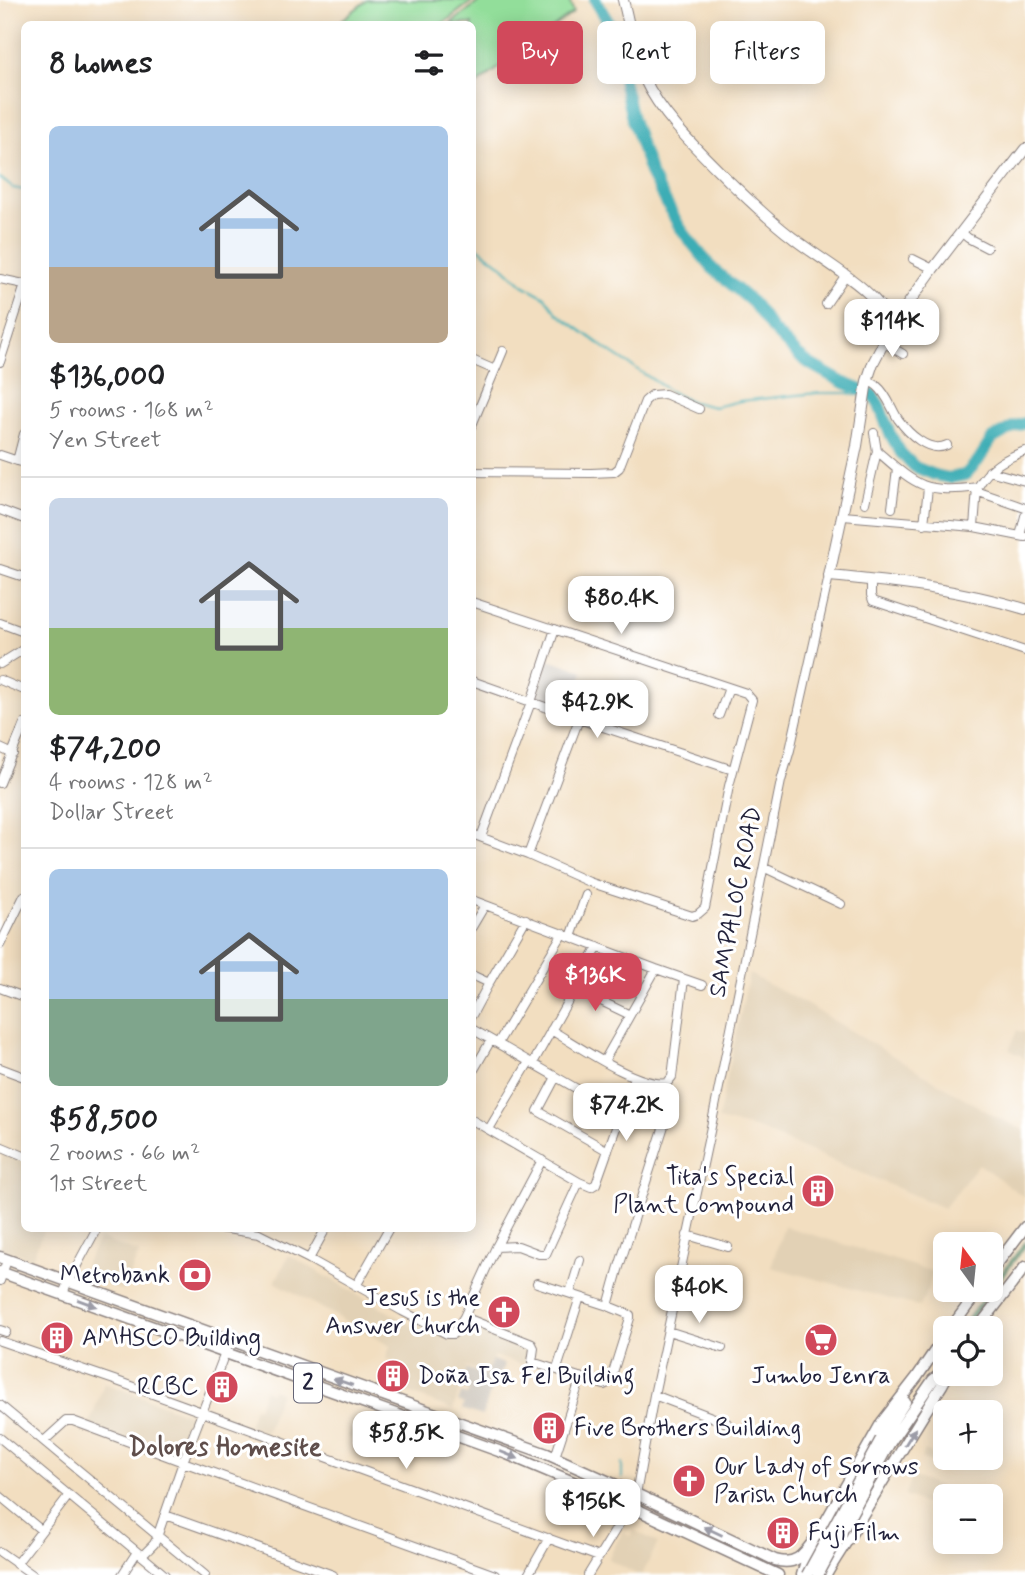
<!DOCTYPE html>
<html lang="en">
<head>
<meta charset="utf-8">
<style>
  body { margin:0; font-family:Mynerve,sans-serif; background:#f2f2f2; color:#202124; height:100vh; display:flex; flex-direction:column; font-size:26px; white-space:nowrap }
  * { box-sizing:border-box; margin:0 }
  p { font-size:23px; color:#757577 }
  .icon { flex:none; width:38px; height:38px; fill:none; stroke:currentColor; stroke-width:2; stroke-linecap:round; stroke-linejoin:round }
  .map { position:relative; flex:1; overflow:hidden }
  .panel { position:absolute; left:21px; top:21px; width:455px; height:1211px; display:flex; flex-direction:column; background:#fff; border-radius:10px; box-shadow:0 4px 18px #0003 }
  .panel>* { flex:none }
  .top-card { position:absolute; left:497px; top:21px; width:422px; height:63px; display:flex; gap:14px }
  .needle { width:46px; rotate:345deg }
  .tools { position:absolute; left:933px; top:1232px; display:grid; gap:14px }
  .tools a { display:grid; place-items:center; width:70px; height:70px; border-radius:10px; background:#fff; box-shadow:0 4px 18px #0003; font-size:35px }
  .price { position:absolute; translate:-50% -60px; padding:0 16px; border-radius:14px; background:#fff; color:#222; font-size:23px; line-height:46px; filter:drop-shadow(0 2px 4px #0008) }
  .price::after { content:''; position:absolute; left:50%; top:42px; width:21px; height:16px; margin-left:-10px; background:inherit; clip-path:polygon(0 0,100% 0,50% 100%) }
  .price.active { background:#d1495b; color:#fff }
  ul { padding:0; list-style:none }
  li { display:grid; align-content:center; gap:14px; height:371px; padding:0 28px }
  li+li { border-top:2px solid #e0e0e0 }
  li span { display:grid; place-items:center; height:217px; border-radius:10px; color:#555 }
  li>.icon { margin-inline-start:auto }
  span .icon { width:126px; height:126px; fill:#fffc; stroke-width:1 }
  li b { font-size:30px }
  h2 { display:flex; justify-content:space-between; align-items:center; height:84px; padding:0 28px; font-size:30px }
  .chip { padding:0 24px; border-radius:10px; background:#fff; box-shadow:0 4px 18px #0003; font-size:24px; line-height:63px }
  .chip.active { background:#d1495b; color:#fff }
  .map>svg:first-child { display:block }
  .built { fill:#e2d1b5 }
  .industrial { fill:#cac3b8 }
  .green { fill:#92de9a; stroke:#5a806a; stroke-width:2 }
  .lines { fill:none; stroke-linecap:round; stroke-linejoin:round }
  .stream { stroke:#3cadb5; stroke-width:2 }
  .river { stroke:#3cadb5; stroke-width:12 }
  .minor-casing { stroke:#8a807e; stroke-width:10 }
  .major-casing { stroke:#8a807e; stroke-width:12 }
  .highway-casing { stroke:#8a807e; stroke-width:13 }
  .minor { stroke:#fff; stroke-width:8 }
  .major { stroke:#fff; stroke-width:10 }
  .highway { stroke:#fff; stroke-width:10 }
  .highway-bridge-casing { stroke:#8a807e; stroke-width:13; stroke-linecap:butt }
  .highway-bridge { stroke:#fff; stroke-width:10 }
  .oneway { fill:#9c9ca7 }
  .labels { text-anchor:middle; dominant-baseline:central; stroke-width:6; stroke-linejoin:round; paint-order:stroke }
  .shield { fill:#fff; stroke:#646476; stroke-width:2 }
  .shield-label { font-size:23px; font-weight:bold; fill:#22223b }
  .street-label { font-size:24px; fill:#22223b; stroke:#fff }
  .poi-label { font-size:24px; fill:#22223b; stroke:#fff; text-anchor:start }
  .neighbourhood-label { font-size:26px; font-weight:bold; fill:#5f4e4b; stroke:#fff }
</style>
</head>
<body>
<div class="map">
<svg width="1025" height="1575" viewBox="0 0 1025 1575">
  <rect width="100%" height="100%" fill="#fff"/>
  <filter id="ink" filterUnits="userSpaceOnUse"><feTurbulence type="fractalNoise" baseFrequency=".0143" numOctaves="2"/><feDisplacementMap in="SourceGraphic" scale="14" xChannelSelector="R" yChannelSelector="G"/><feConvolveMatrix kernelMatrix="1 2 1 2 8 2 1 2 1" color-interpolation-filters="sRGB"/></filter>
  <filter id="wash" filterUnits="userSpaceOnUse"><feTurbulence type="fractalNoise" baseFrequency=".00686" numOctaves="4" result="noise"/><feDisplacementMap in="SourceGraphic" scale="28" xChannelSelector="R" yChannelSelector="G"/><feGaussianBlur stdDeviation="1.57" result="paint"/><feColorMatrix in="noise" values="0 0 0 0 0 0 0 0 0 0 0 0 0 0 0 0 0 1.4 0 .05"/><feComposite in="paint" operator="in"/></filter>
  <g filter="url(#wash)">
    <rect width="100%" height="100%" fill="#f2dec0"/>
    <path class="built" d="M749 974 809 1006 996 1117 1025 1131 1024 1197 979 1164 944 1208 758 1129 718 1120Z
      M1017 1030 1025 1033V1059L1020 1055 1009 1050Z
      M4 1152 24 1160V1228L44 1229 32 1259 0 1248V1164Z
      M784 1226 934 1272 920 1307 771 1267Z
      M99 1238 139 1253 123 1291 79 1275Z
      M289 1255 417 1328 421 1325 450 1336 458 1334 466 1320 527 1344 532 1351 526 1366 494 1356 486 1374 467 1367 453 1410 407 1392 406 1366 386 1359 390 1346 275 1282Z
      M104 1383 196 1417 180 1459 89 1425Z
      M272 1389 280 1392 266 1432 248 1426 254 1407 258 1408 264 1390 271 1393Z
      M354 1422 365 1427 367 1423 373 1426 372 1429 383 1433 377 1448 348 1437Z
      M924 1451 955 1463 952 1470 921 1458Z
      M912 1476 939 1487 932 1507 904 1496Z
      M553 1490 588 1503 580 1523 546 1510Z
      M634 1530 658 1543 642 1575H638L608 1559 622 1532 630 1536Z"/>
    <path class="industrial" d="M549 659 583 671 569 713 534 701Z
      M492 1360 504 1364 499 1379H495L482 1416 462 1409 464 1404 458 1402 461 1393 467 1395 469 1391 460 1388 467 1369 486 1375Z"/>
    <path class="green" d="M367 0H474L442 24H337Z
      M481 0H569L574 12 473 87 472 24H450Z
      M1025 1242V1246L964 1328H961Z"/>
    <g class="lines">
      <path class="stream" d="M0 178 13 188 24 190
        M472 243 504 267 523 285 545 297 558 314 612 353 673 393 693 402 714 407 740 401 817 393H849L854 395H861
        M622 1479V1463"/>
      <path class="river" d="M595 0 614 31 620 49 622 75 632 119 651 175 679 226 690 241 712 268 753 303 772 329 798 355 810 364 842 382 872 394 879 405 890 434 901 453 915 467 935 475 949 478 965 475 978 461 992 439 1013 427 1025 423"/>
    </g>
  </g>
  <g filter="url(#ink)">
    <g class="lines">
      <defs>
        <path id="minor" d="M961 232 968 238 987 248
          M913 259 933 269
          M0 279 24 284
          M826 304 845 276
          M883 342 903 354
          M472 360 495 370
          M0 362 24 288
          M867 381C871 383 874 383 877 386 887 394 891 408 898 419 908 433 929 454 947 445
          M472 425 503 351
          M877 451C916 485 923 494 978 487 989 467 1004 459 1025 451
          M0 455 24 463
          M17 461 24 434
          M989 471 1025 481
          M472 472 591 473 614 472 619 468 645 401 652 395 665 394 699 409
          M976 491 1025 508
          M865 503 877 451 874 433
          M892 508 897 469
          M0 510 24 519
          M843 516 974 527 1025 537
          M924 524 928 488
          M974 527 977 488
          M1020 536 1025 516
          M0 569 24 577
          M871 580V595L873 601 1025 651
          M472 602 746 693 752 700 729 786 705 908 698 914 692 916 589 882 528 855 472 834
          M0 623 24 632
          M0 664 24 649
          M0 680 24 690
          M472 681 579 719 733 770
          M719 715 729 688
          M0 748 13 754
          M0 783 24 724
          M481 837 531 702 555 629
          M528 855 579 719
          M765 868 841 904
          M472 900 656 969 702 985
          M472 927 485 905
          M571 937 586 895
          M0 945 24 896
          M472 975 489 983
          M577 983 603 1002 630 1015
          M0 988 24 997
          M472 1015 489 983 526 919
          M472 1029 621 1114
          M551 1030C577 1045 638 1088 667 1083L672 1077 684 979
          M498 1043 563 933
          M604 1061 656 969
          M533 1063 598 947
          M0 1068 24 1077
          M472 1073 491 1040
          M556 1077 538 1111 608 1151
          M472 1120 579 1182 591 1187 596 1184 634 1077
          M489 1129 529 1062
          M0 1146 24 1156
          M220 1228 259 1234 309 1259 402 1311 447 1334H453L464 1317
          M687 1235 728 1247
          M496 1247 518 1246 539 1254H546L579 1182
          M309 1259 326 1228
          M0 1281 7 1260
          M537 1283 608 1306 630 1315V1318L610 1382 604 1385 532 1362 534 1348 532 1344 464 1317 496 1247 542 1160
          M356 1286 389 1228
          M570 1293 580 1260
          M63 1294 68 1282 97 1228
          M608 1306 618 1270 669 1110
          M0 1330 6 1332
          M668 1331 722 1348
          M0 1341 117 1381 599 1557
          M557 1369 580 1297
          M654 1395 727 1423
          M0 1405 205 1575
          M0 1438 165 1575
          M44 1441 66 1421H73L183 1462 495 1575
          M555 1457 581 1377
          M636 1494 654 1395 712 1122 781 781 790 750 829 576
          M0 1496 41 1530
          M165 1515 333 1575
          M0 1552 33 1575
          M142 1556 154 1544 156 1540 183 1462 230 1340
          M16 1564 69 1495
          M122 1575 137 1552
          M528 1575 549 1538
          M588 1575 630 1506"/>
        <path id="major" d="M623 0C630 26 633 53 644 78 662 117 699 151 729 181 749 200 770 221 793 238 826 264 874 287 893 325
          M1025 149 933 269 893 325 873 363 867 381 857 446 829 576C895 582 962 590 1025 609"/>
        <path id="highway" d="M0 1257 547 1454 636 1494 775 1560C798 1567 805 1552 818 1535
          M0 1272 507 1454 623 1503 778 1575
          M990 1273 1025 1227
          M951 1328 979 1290
          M978 1328 1025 1267
          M881 1439 905 1402
          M889 1444 933 1380 945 1370
          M802 1575 807 1558 818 1535 882 1422 917 1377 945 1336
          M826 1575C834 1560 843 1548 851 1534 881 1484 911 1434 942 1385L948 1374"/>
      </defs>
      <use href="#minor" class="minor-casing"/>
      <use href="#major" class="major-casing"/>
      <use href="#highway" class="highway-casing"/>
      <use href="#minor" class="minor"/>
      <use href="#major" class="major"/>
      <use href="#highway" class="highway"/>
      <defs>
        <path id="highway-bridge" d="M807 1575 881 1439
          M818 1575 889 1444"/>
      </defs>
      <use href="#highway-bridge" class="highway-bridge-casing"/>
      <use href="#highway-bridge" class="highway-bridge"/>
    </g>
    <defs><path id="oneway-solid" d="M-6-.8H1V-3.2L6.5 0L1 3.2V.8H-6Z" transform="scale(1.75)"/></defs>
    <g class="oneway">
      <use href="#oneway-solid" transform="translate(87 1303) rotate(20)"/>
      <use href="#oneway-solid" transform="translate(343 1382) rotate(-161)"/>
      <use href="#oneway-solid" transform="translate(910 1437) rotate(-58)"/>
      <use href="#oneway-solid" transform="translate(509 1455) rotate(22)"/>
      <use href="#oneway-solid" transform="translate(713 1531) rotate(-155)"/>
    </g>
  </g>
  <defs>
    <symbol id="building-disc" viewBox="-11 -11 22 22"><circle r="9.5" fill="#d1495b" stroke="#fff"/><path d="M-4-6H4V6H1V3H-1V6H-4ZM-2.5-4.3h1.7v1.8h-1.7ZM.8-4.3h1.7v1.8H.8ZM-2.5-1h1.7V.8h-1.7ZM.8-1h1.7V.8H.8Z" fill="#fff"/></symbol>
    <symbol id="bank-disc" viewBox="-11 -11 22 22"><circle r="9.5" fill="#d1495b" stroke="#fff"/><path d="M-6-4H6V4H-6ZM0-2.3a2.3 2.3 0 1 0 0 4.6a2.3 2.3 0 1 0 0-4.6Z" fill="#fff"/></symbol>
    <symbol id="church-disc" viewBox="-11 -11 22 22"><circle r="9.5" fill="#d1495b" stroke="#fff"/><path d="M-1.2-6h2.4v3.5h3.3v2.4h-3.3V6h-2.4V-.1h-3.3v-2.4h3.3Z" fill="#fff"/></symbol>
    <symbol id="supermarket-disc" viewBox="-11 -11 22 22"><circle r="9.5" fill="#d1495b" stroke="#fff"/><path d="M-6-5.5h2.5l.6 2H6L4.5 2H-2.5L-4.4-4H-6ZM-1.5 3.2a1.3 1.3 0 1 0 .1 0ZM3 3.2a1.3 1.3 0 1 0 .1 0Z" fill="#fff"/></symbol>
  </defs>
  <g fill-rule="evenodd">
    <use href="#building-disc" x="799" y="1172" width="38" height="38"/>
    <use href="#bank-disc" x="176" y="1256" width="38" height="38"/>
    <use href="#church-disc" x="485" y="1293" width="38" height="38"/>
    <use href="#building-disc" x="38" y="1319" width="38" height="38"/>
    <use href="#supermarket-disc" x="802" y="1321" width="38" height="38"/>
    <use href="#building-disc" x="374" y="1357" width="38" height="38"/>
    <use href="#building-disc" x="203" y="1368" width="38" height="38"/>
    <use href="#building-disc" x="530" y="1409" width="38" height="38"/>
    <use href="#church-disc" x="670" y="1462" width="38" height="38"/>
    <use href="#building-disc" x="764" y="1514" width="38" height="38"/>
  </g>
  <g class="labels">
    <rect class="shield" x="294" y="1363.5" width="28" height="39" rx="5"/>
    <g class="shield-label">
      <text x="308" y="1383">2</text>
    </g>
    <g class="street-label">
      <text transform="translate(736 902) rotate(-79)">SAMPALOC ROAD</text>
    </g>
    <g class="poi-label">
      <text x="794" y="1177" text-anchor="end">Tita's Special<tspan x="794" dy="28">Plant Compound</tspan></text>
      <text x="170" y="1275" text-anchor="end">Metrobank</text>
      <text x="480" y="1298" text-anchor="end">Jesus is the<tspan x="480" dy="28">Answer Church</tspan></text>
      <text x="82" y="1338">AMHSCO Building</text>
      <text x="418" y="1376">Doña Isa Fel Building</text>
      <text x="821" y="1376" text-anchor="middle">Jumbo Jenra</text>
      <text x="198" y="1387" text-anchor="end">RCBC</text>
      <text x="574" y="1428">Five Brothers Building</text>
      <text x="714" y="1467">Our Lady of Sorrows<tspan x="714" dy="28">Parish Church</tspan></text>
      <text x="808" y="1533">Fuji Film</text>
    </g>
    <g class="neighbourhood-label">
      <text x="225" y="1448">Dolores Homesite</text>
    </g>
  </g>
</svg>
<div class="tools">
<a><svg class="needle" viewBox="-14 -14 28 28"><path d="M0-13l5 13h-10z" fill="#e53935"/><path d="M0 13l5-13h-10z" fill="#757577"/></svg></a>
<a><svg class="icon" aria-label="locate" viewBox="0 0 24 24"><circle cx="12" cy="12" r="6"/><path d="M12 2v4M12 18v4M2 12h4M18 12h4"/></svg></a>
<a>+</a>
<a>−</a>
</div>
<b class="price" style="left:892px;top:359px">$114K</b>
<b class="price" style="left:621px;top:636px">$80.4K</b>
<b class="price" style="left:597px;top:740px">$42.9K</b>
<b class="price active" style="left:595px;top:1013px">$136K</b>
<b class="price" style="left:626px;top:1143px">$74.2K</b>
<b class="price" style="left:699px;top:1325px">$40K</b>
<b class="price" style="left:406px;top:1471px">$58.5K</b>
<b class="price" style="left:593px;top:1539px">$156K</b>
<div class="top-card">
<a class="chip active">Buy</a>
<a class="chip">Rent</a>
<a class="chip">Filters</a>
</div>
<section class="panel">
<h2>8 homes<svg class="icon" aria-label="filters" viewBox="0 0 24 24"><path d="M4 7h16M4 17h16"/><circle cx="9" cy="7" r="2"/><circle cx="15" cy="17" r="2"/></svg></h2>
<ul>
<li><span style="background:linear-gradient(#a9c7e8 65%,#b9a48a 0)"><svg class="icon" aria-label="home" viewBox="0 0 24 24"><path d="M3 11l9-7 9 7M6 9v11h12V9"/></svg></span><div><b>$136,000</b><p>5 rooms · 168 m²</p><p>Yen Street</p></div></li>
<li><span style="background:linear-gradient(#c9d6e8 60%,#8fb573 0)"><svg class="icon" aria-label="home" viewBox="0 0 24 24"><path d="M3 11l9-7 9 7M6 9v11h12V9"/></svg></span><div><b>$74,200</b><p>4 rooms · 128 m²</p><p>Dollar Street</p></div></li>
<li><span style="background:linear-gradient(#a9c7e8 60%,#7fa58c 0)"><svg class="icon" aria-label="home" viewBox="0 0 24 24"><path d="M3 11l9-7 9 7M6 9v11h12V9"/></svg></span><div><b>$58,500</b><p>2 rooms · 66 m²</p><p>1st Street</p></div></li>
</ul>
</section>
</div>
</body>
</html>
